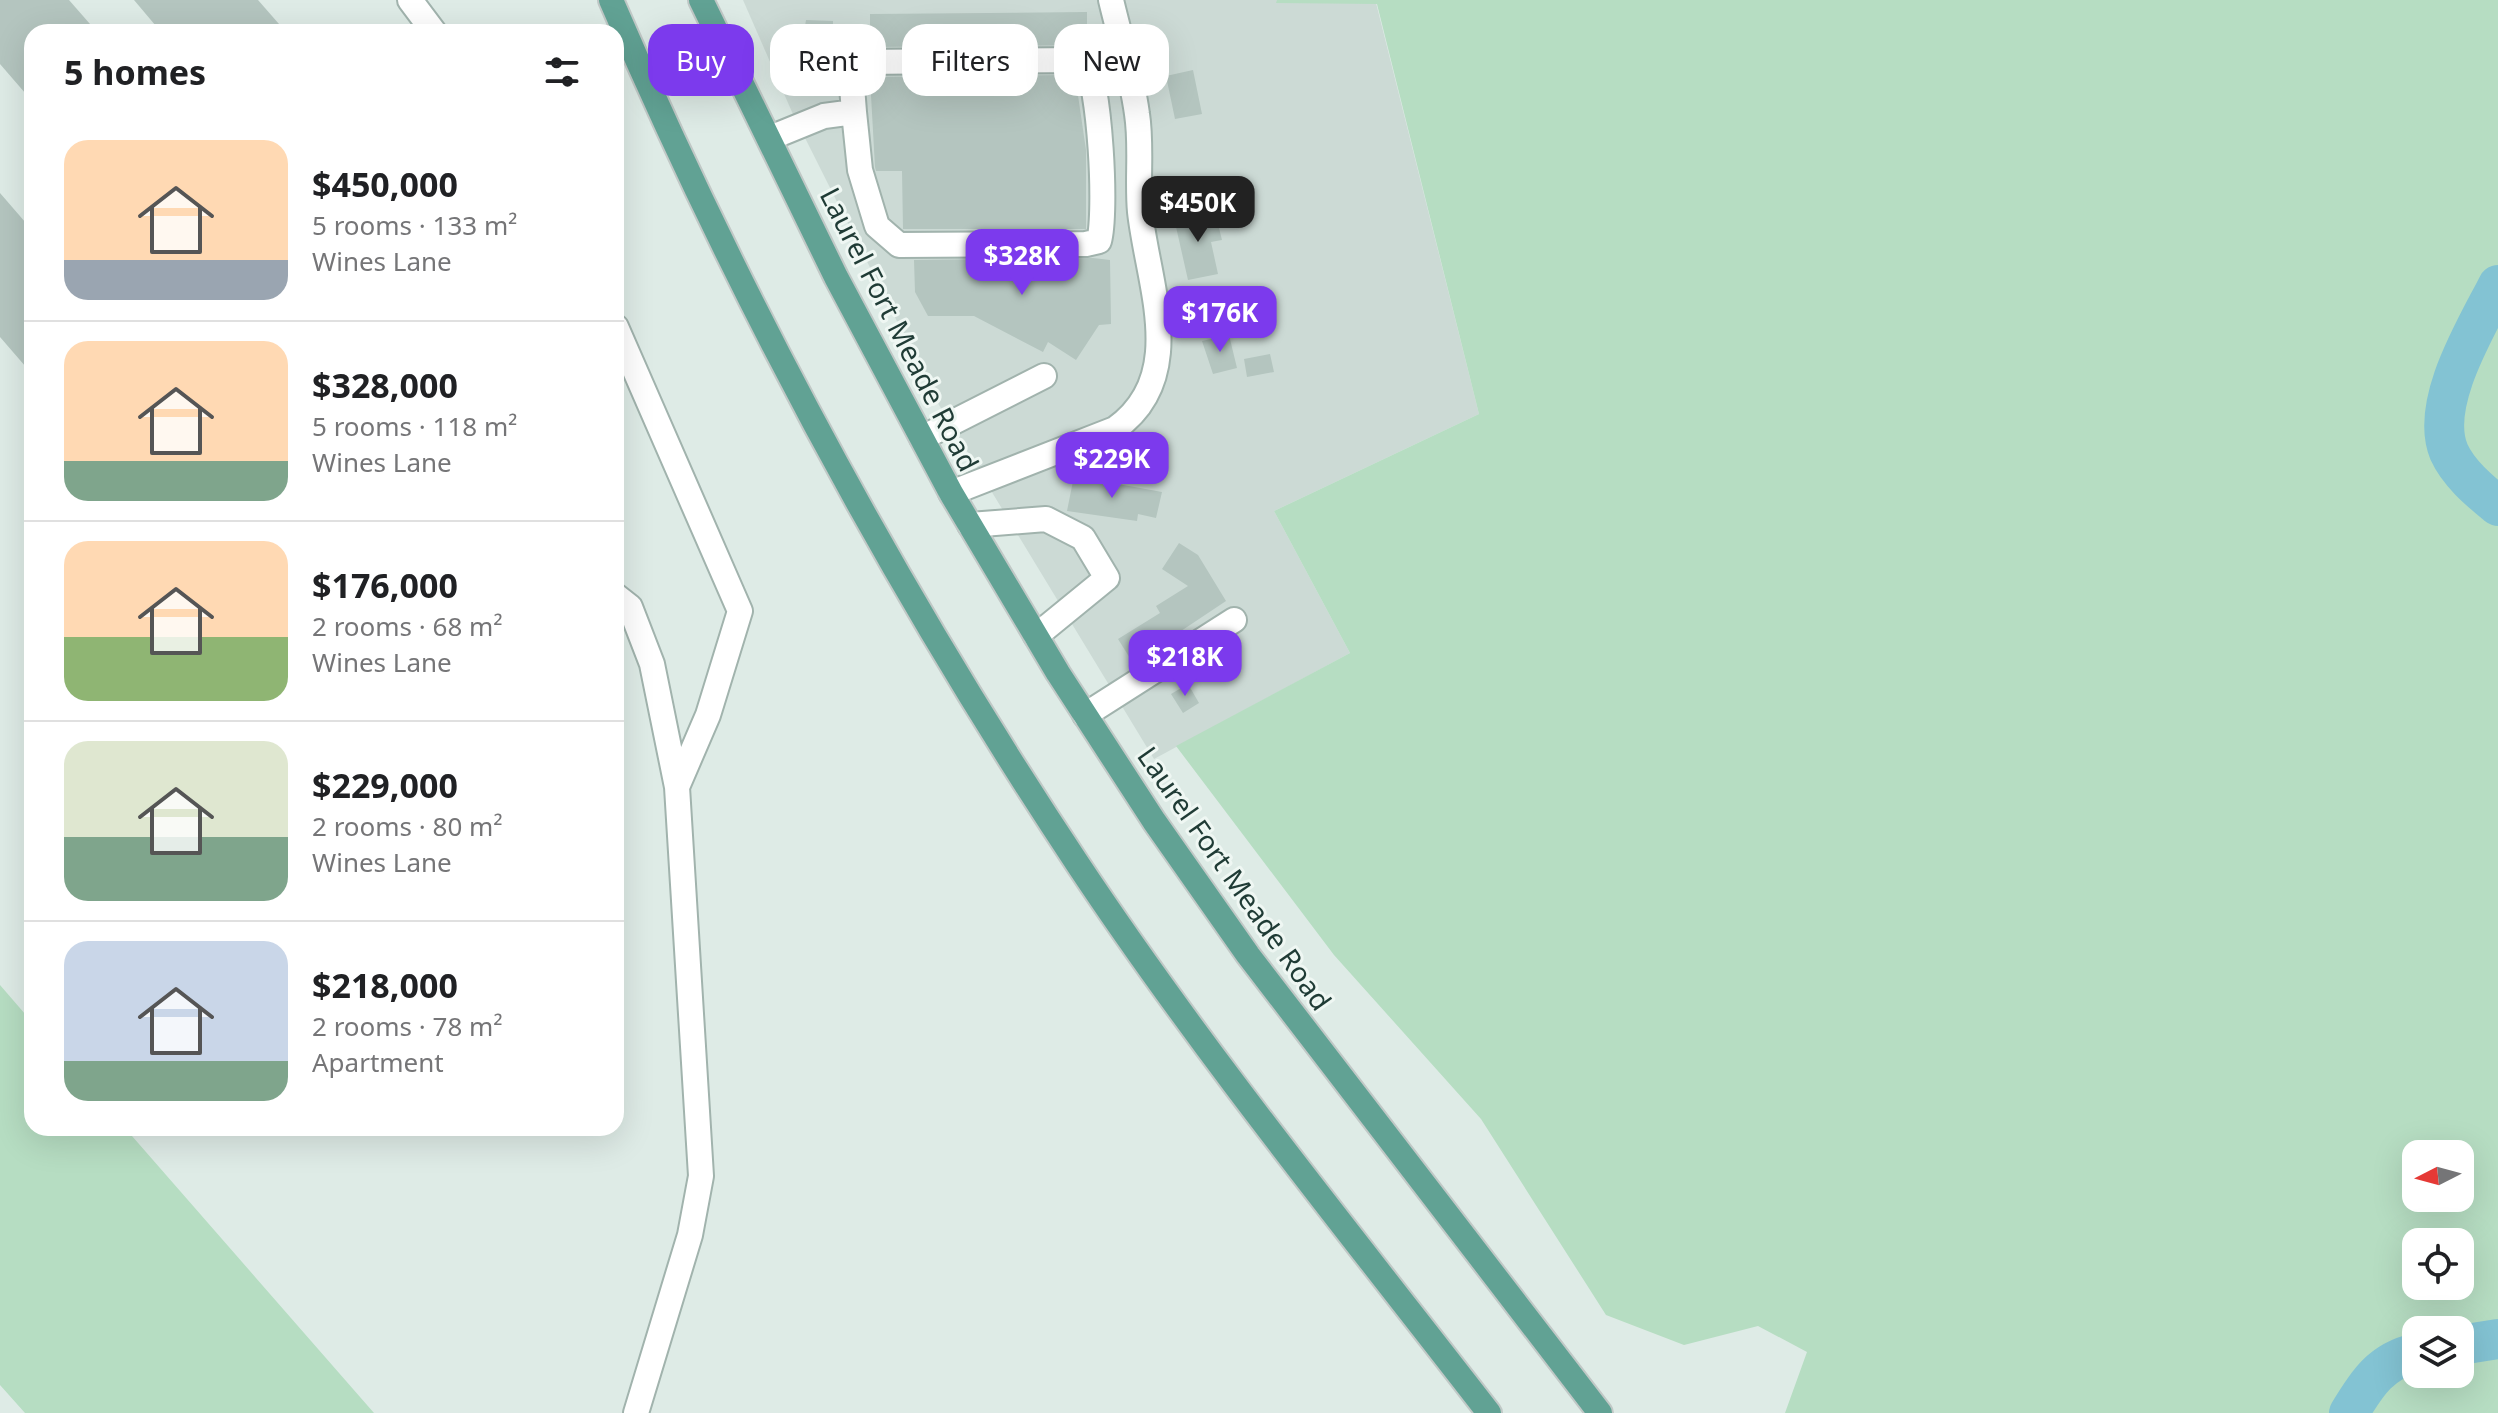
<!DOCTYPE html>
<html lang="en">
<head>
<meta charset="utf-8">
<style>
  body { margin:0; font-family:"Noto Sans",sans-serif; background:#f2f2f2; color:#202124; height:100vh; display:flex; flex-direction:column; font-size:30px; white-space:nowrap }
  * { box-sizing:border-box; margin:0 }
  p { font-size:26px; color:#757577 }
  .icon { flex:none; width:44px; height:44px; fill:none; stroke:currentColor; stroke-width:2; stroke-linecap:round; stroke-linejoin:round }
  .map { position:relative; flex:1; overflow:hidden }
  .panel { position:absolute; left:24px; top:24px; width:600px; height:1112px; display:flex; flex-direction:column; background:#fff; border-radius:24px; box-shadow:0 8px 32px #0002 }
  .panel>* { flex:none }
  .banner { position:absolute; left:648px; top:24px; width:760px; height:72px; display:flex; gap:16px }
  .needle { width:52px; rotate:264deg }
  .tools { position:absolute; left:2402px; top:1140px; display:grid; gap:16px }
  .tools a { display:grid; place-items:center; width:72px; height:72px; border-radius:16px; background:#fff; box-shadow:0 8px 32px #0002; font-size:40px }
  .price { position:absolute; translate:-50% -68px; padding:0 18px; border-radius:16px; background:#7c3aed; color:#fff; font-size:26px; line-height:52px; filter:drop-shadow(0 2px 4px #0008) }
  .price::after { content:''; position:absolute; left:50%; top:48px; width:24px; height:18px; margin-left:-12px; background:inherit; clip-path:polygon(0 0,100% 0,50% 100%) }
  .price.on { background:#222; color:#fff }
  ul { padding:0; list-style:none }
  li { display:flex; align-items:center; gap:24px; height:200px; padding:0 40px }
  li+li { border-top:2px solid #e0e0e0 }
  li span { display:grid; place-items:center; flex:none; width:224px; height:160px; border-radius:24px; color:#555 }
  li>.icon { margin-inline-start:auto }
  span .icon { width:96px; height:96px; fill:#fffc; stroke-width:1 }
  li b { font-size:34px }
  h2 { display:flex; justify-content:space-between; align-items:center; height:96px; padding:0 40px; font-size:34px }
  .chip { padding:0 28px; border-radius:24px; background:#fff; box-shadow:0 8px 32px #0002; font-size:28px; line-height:72px }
  .chip.on { background:#7c3aed; color:#fff }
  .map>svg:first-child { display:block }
  .built { fill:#ccdad5 }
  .green { fill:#b6ddc2; fill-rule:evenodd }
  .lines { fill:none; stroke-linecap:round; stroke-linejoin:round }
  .river { stroke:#83c3d3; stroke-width:40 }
  .building { fill:#b4c5bf }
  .minor-casing { stroke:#a1b3ad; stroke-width:28 }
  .major-casing { stroke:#c0c8c6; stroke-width:28 }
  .minor { stroke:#fff; stroke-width:24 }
  .major { stroke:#61a294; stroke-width:24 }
  .labels { text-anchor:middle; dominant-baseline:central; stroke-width:6; stroke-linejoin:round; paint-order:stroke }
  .street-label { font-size:28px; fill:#1f3b35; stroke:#eff7f3 }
</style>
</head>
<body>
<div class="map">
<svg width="2498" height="1413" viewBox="0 0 2498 1413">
  <rect width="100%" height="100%" fill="#deebe6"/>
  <path class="built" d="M743 0H1277V3H1376L1479 414 1274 511 1350 653 1154 759 939 405 792 112Z"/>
  <path class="green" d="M1277 0H2498V1413H1785L1807 1352 1758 1326 1684 1345 1606 1315 1481 1119 1334 955 1176 746 1350 653 1274 511 1479 414 1377 4 1276 3ZM2416 1154H2460V1198H2416ZM2416 1242H2460V1286H2416ZM2416 1330H2460V1374H2416Z
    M0 985 32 1022V1128H125L374 1413H25L0 1385Z"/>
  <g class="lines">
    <path class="river" d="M2498 285C2476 328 2429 404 2449 452 2459 474 2480 491 2498 506
      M2460 1345 2498 1339
      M2349 1413C2367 1383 2381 1361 2416 1353"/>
  </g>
  <path class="building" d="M0 0H69L97 32H32V101L0 64Z
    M134 0H258L286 32H161Z
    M1087 12V45L870 47V14Z
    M806 20 833 21V53H822L820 61 803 60V47H795V26H805Z
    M1193 70 1202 114 1175 119 1166 76Z
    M1075 75 1086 150V229H903L902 171H876L875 167 870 77Z
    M0 193 32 230V374L0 337Z
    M1205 211 1206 218 1216 216 1222 240 1211 242 1218 274 1188 280 1174 218Z
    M1093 258 1110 260 1111 324 1099 325 1076 360 1048 342 1043 352 974 316H928L915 292 914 260Z
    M1229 335 1237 368 1213 374 1202 341Z
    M1270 354 1274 372 1247 377 1244 359Z
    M1074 476 1162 492 1156 518 1138 514 1137 521 1067 511Z
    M1179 543 1198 555 1226 601 1133 663 1118 639 1160 613 1156 606 1188 586 1162 569Z
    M1188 684 1199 703 1183 713 1171 694Z"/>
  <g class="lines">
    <defs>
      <path id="minor" d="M410 0 434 32
        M770 138 824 116 854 112 860 170 877 226 899 245 1086 244 1099 241C1107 211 1100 85 1085 60L861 62 851 74 854 112
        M616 327 740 611 708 715 677 787
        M922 438 1044 376
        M951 493 1115 429C1189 377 1148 285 1140 212 1137 180 1142 146 1137 114 1132 76 1120 38 1111 0
        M970 525 1046 519 1083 538 1107 578 1036 636
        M616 596 630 607 652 664 677 787 701 1176 690 1235 636 1413
        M1085 715 1234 620"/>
      <path id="major" d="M611 0C740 300 896 590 1077 863 1203 1053 1349 1232 1489 1413
        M701 0 836 277 951 493 1058 673 1154 821 1248 955 1600 1413"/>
    </defs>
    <use href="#minor" class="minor-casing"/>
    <use href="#major" class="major-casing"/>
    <use href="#minor" class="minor"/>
    <use href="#major" class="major"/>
  </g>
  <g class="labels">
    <g class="street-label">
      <text transform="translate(900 329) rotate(63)">Laurel Fort Meade Road</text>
      <text transform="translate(1235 878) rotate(55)">Laurel Fort Meade Road</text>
    </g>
  </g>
</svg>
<div class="tools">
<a><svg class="needle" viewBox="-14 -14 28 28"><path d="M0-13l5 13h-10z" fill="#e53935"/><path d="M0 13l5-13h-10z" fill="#757577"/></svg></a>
<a><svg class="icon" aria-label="locate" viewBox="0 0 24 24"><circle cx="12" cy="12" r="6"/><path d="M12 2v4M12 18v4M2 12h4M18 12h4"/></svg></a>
<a><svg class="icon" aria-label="layers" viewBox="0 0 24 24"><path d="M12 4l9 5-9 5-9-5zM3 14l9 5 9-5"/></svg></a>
</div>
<b class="price on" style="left:1198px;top:244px">$450K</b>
<b class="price" style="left:1022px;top:297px">$328K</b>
<b class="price" style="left:1220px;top:354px">$176K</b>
<b class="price" style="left:1112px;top:500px">$229K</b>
<b class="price" style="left:1185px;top:698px">$218K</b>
<div class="banner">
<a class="chip on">Buy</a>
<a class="chip">Rent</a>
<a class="chip">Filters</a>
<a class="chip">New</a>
</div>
<section class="panel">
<h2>5 homes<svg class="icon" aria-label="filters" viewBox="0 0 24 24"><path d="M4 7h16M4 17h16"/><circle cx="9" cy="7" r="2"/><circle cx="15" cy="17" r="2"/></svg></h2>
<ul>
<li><span style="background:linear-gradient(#ffd9b3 75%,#9aa5b1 0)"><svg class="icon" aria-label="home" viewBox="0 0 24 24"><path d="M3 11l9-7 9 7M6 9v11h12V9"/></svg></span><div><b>$450,000</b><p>5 rooms · 133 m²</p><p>Wines Lane</p></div></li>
<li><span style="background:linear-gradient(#ffd9b3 75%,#7fa58c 0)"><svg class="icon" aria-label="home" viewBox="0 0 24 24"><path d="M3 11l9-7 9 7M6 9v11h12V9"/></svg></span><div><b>$328,000</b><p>5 rooms · 118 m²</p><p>Wines Lane</p></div></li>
<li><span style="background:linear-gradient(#ffd9b3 60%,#8fb573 0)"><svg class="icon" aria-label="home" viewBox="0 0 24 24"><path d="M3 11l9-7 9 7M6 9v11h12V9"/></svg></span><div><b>$176,000</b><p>2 rooms · 68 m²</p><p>Wines Lane</p></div></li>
<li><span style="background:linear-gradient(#dfe7d0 60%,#7fa58c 0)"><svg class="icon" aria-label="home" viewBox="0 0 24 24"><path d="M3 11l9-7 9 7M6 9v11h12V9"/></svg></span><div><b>$229,000</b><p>2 rooms · 80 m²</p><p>Wines Lane</p></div></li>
<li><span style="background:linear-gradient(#c9d6e8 75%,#7fa58c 0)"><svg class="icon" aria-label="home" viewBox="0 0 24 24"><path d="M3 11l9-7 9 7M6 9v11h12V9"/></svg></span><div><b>$218,000</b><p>2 rooms · 78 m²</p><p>Apartment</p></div></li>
</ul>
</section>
</div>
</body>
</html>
